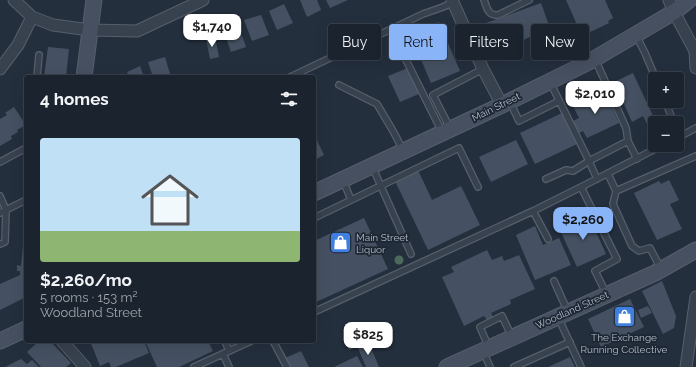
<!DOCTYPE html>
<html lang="en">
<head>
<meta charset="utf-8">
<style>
  body { margin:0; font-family:Raleway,sans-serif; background:#282f3a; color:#f1f3f6; height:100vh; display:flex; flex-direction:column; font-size:15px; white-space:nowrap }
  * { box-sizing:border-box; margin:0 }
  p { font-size:13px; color:#a0a4aa }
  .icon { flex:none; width:22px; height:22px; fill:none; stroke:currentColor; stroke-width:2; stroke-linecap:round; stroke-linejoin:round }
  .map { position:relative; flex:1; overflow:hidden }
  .side { position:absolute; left:24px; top:75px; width:292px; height:268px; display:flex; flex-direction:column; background:#1b232e; border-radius:4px; box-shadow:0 4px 16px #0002,0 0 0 1px #39404a }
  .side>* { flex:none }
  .hud { position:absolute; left:328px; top:24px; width:308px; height:36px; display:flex; gap:8px }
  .tools { position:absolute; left:648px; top:72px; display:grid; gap:8px }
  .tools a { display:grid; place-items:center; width:36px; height:36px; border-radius:4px; background:#1b232e; box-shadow:0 4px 16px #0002,0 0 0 1px #39404a; font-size:20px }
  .price { position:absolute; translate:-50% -34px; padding:0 9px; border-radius:8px; background:#fff; color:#222; font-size:13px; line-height:26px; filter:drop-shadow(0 1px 2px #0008) }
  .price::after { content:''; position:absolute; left:50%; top:24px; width:12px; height:9px; margin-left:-6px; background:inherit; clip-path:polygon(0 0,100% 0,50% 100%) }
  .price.current { background:#8ab4f8; color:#111 }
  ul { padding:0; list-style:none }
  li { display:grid; align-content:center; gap:8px; height:212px; padding:0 16px }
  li+li { border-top:1px solid #39404a }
  li span { display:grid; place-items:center; height:124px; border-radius:4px; color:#555 }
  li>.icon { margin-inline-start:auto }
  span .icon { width:72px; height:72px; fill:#fffc; stroke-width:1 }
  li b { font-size:17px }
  h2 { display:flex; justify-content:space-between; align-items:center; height:48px; padding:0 16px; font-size:17px }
  .tag { padding:0 14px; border-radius:4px; background:#1b232e; box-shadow:0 4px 16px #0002,0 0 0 1px #39404a; font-size:14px; line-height:36px }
  .tag.current { background:#8ab4f8; color:#111 }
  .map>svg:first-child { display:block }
  .building { fill:#455162 }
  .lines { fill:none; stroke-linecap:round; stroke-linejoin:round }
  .lane-casing { stroke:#565f6c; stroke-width:8 }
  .street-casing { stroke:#565f6c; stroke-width:13 }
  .secondary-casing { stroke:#565f6c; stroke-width:17 }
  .lane { stroke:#38414e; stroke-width:5.5 }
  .street { stroke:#38414e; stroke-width:11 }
  .secondary { stroke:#465061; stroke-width:15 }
  .tree { fill:#4b6a5d }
  .labels { text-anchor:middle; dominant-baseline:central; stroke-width:3.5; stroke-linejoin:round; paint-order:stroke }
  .street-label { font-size:10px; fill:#b4bcc9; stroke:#1d2633 }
  .poi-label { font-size:10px; fill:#b4bcc9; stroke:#1d2633; text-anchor:start }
</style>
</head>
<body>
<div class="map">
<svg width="696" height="367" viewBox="0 0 696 367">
  <rect width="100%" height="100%" fill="#242f3e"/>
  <path class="building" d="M300 0H317L321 10 307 17Z
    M326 0H348L330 8Z
    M566 0H605L613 18 608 21 609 23 582 36Z
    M541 3 554 39 534 46 530 37 519 42 524 57 513 61 511 54 499 58 486 23Z
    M284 4 293 23 277 30 269 11Z
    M261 15 269 35 252 41 244 20Z
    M439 22 460 71 431 83 410 34Z
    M238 24 246 47 231 52 223 29Z
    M215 37 219 57 210 59 206 39Z
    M48 47 69 49 66 77H44Z
    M165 57 171 77H153L148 62Z
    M140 66 144 77H129L127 72Z
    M408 68 419 94 400 102 388 76Z
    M633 73 655 120 647 124 643 116 632 122 614 82Z
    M604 90 619 123 587 138 583 131 579 133 573 121 579 118 572 104Z
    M14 107 26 125 17 130 18 132 11 136 12 139 0 146V119L7 115 5 113Z
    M562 113 577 144 535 164 520 133Z
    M314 134 324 155 314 160Z
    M516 140 528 164 491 182 479 157Z
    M418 170 432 200 461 186 480 225 428 250 395 181Z
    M669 180 679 200 670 204 682 229 657 240 634 193 659 181 661 184Z
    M588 214 606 254 577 267 559 228Z
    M364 218 388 269 314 303V241Z
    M25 224H26V297L0 310V284L20 275V271H17V265L21 266Z
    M535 226 543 245 559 238 571 265 535 280 516 235Z
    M487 250 492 260 502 256 504 261 519 255 535 289 510 300 511 304 491 313 493 317 487 320 484 316 464 326 442 277 454 272 451 267Z
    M662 281 676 316 674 328 663 334 642 291Z
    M630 299 644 327 601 347 588 319Z
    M648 306 652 313 641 318 638 310Z
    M361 326 367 343 358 346 352 329Z
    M352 336 356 347 349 350 345 339Z
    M39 341H50L71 363 66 367H41L27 352Z
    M90 341H144L149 353 116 367H111L109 362 100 366Z
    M145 341H208L213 351 179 367H157Z
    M369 343 379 367H366L358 348Z
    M301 351 309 367H290L285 358Z
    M357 356 363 367H334Z
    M570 357 575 367H548Z
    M21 359 27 364 32 360 39 367H5Z"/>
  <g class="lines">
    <defs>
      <path id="lane" d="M484 0C487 8 488 16 498 15L529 0
        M391 30 442 132
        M636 35 645 53 656 79
        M595 59 626 128 628 141 637 159
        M37 77 39 55
        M290 77 423 14 443 7 454 2
        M550 82 589 161 628 141
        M339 85 377 104 393 131 403 150
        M665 101 674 123
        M510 102 519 121 559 101
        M450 128 433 95 483 69
        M677 138 696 128
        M0 162 26 148
        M372 166 411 254
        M608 174 616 191 613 204 632 246 639 251 650 248 661 269
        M546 179 566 170 573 171 589 161 597 179
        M343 180 351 200
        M581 187 617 259 595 271 607 295
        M616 191 696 156
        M0 196 6 210 5 242 0 244
        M533 211 548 239
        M0 213 26 200
        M314 218 459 148 478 187
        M554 281 568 312
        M314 312 533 211 581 187 663 145
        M558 317 581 367
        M225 341 229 351
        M273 341 287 367
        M489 348 480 327 502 316 512 337
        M483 351 490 367
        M223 354 229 367
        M194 367 251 341
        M514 367 570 342"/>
      <path id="street" d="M14 0 32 17 53 25 90 30 137 31 203 0
        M452 0 483 69 502 105
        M669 0 674 12 695 51 696 68
        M0 69 18 45 32 17
        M62 341 85 367
        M686 367 696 297"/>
      <path id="secondary" d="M84 77 94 0
        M314 193 502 105 589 62 674 12 689 0
        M0 341 26 329
        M447 367 655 273 696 250"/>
    </defs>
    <use href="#lane" class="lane-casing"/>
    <use href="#street" class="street-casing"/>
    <use href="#secondary" class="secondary-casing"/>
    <use href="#lane" class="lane"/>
    <use href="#street" class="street"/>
    <use href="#secondary" class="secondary"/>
  </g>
  <circle class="tree" cx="399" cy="260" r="4.5"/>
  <defs>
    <symbol id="shop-square" viewBox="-11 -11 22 22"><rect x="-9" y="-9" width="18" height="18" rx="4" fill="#3f7fe0" stroke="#1d2633"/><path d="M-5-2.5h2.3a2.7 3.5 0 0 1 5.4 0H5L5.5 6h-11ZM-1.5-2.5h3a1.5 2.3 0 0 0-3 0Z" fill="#fff"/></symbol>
  </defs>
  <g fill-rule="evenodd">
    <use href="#shop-square" x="328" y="230" width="25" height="25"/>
    <use href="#shop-square" x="612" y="304" width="25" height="25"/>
  </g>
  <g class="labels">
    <g class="street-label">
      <text transform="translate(496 107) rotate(-26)">Main Street</text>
      <text transform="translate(572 310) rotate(-24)">Woodland Street</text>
    </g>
    <g class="poi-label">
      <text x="356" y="237">Main Street<tspan x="356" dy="12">Liquor</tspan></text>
      <text x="624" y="337" text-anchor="middle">The Exchange<tspan x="624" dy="12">Running Collective</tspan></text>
    </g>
  </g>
</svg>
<div class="tools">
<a>+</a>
<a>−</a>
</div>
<b class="price" style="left:212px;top:48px">$1,740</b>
<b class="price" style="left:595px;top:115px">$2,010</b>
<b class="price current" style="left:583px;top:241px">$2,260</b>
<b class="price" style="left:368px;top:356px">$825</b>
<div class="hud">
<a class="tag">Buy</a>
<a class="tag current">Rent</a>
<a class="tag">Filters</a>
<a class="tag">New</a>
</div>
<section class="side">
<h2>4 homes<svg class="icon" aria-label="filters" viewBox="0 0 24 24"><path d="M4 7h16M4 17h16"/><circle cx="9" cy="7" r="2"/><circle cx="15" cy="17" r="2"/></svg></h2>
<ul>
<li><span style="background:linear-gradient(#bfe0f5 75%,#8fb573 0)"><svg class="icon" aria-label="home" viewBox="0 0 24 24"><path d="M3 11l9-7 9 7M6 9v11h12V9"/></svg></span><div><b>$2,260/mo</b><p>5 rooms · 153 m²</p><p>Woodland Street</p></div></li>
</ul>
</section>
</div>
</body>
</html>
